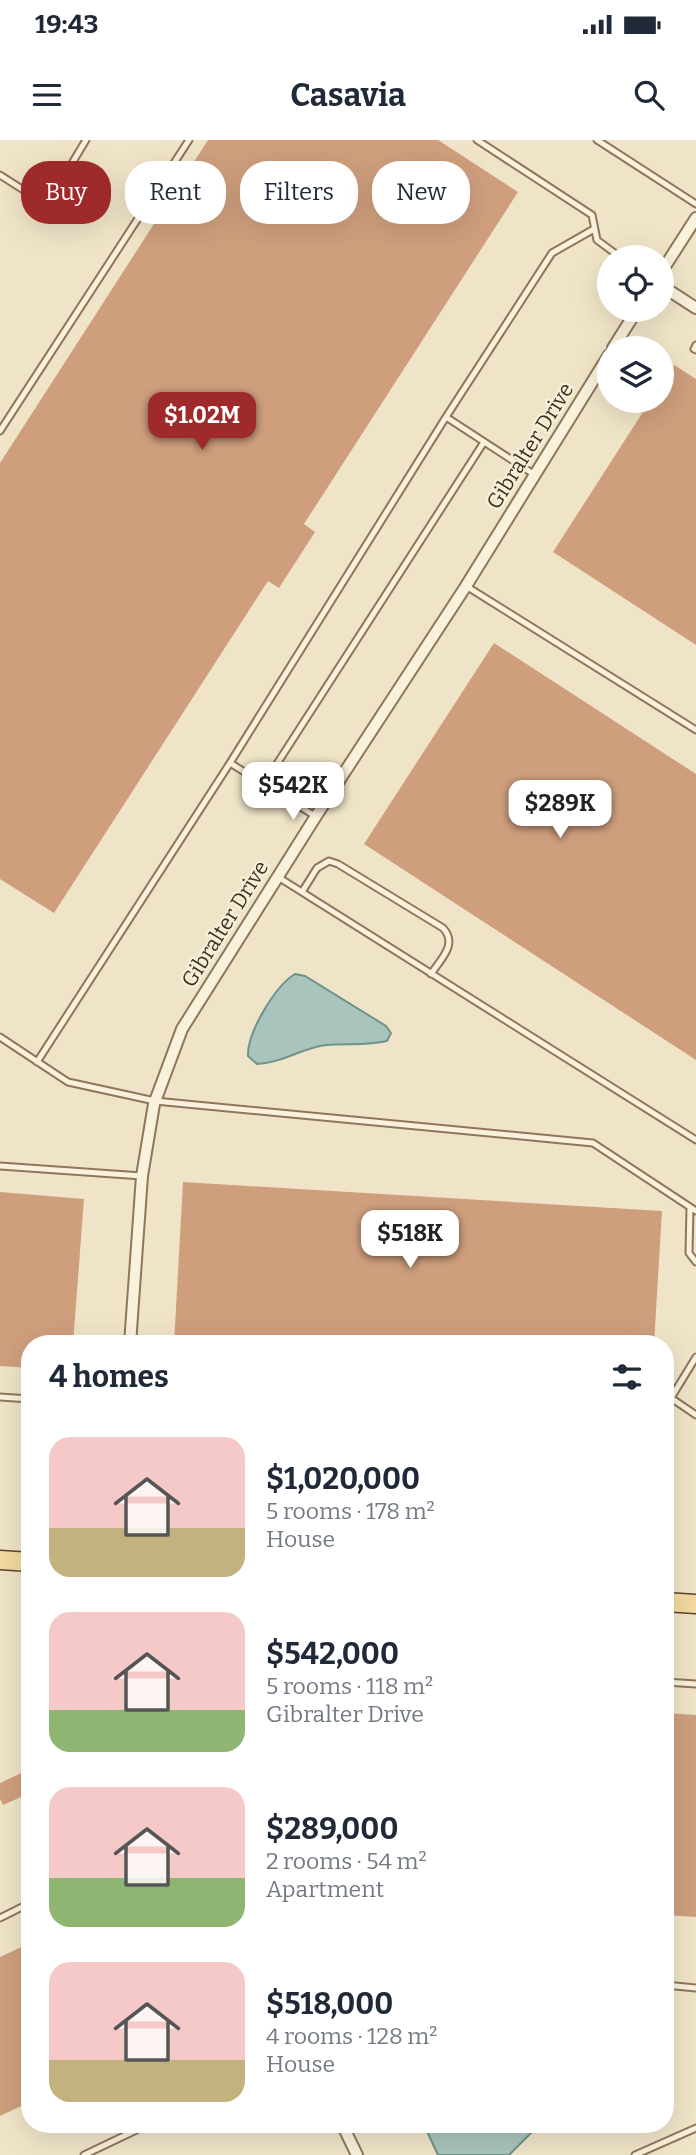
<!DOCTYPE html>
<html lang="en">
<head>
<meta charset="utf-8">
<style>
  body { margin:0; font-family:Bitter,serif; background:#f6f6f7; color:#1f2937; height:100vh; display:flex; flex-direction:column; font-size:26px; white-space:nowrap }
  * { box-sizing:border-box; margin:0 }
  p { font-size:23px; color:#747a83 }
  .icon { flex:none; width:38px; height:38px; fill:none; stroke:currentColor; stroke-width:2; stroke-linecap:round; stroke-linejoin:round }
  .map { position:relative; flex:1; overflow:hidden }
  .details { position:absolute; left:21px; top:1195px; width:653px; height:798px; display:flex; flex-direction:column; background:#fff; border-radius:28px; box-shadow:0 7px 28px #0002 }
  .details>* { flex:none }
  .top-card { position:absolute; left:21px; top:21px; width:654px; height:63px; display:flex; gap:14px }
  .buttons { position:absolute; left:597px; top:105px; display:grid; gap:14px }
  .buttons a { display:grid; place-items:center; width:77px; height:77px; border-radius:50%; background:#fff; box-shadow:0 7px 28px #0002; font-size:35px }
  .price { position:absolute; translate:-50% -60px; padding:0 16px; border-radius:14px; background:#fff; color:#222; font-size:23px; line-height:46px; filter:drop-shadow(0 2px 4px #0008) }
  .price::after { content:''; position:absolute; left:50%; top:42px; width:21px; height:16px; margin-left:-10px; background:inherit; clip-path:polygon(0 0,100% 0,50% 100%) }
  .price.active { background:#9e2a2b; color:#fff }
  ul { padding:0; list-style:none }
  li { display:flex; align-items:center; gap:21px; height:175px; padding:0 28px }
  li span { display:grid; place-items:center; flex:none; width:196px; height:140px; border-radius:21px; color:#555 }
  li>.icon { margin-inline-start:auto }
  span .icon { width:84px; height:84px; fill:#fffc; stroke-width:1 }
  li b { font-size:30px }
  h2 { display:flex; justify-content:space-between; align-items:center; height:84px; padding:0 28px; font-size:30px }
  .tag { padding:0 24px; border-radius:28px; background:#fff; box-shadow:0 7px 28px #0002; font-size:24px; line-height:63px }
  .tag.active { background:#9e2a2b; color:#fff }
  .status { display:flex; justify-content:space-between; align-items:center; height:49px; padding:0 35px; background:#fff; direction:ltr }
  .status svg { height:19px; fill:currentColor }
  header { display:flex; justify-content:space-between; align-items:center; height:91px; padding:0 28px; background:#fff; font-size:32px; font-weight:700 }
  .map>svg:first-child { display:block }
  .water { fill:#a9c4bc; stroke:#6f938a; stroke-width:2 }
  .building { fill:#cf9f7d }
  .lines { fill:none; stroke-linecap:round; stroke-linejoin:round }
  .lane-casing { stroke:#8d765c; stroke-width:9 }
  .street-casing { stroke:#8d765c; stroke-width:14 }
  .primary-casing { stroke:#5b4430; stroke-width:21 }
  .lane { stroke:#faf1dc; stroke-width:5 }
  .street { stroke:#faf1dc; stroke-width:10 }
  .primary { stroke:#f3d9a0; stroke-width:18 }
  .labels { text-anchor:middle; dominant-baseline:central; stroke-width:5; stroke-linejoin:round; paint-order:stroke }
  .street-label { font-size:21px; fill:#3d2e20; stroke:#f7eed8 }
</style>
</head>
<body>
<div class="status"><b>19:43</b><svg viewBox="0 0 49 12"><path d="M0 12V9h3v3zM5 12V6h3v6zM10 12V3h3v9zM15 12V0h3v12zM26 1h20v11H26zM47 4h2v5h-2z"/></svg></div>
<header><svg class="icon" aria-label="menu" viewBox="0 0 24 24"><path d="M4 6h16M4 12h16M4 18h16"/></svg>Casavia<svg class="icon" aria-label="search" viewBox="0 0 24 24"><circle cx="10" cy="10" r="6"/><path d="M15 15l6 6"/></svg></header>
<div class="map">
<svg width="696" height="2015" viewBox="0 0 696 2015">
  <rect width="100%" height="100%" fill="#f0e4c8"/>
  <path class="water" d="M295 834 305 836 386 886 391 893 387 901C367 906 347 903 326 905 302 908 282 923 257 924L248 916C247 893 275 846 295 834Z
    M424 1985H545L534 1990 509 2015H438Z"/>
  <path class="building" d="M208 0H438L518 52 304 384 315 392 279 448 268 441 54 773 0 739V323Z
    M674 225 696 239V505L553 412 650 261H662V244Z
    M494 503 696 634V920L364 704Z
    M183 1042 662 1071 654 1204H174Z
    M0 1052 84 1059 73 1204H30V1228L0 1226Z
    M665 1573 696 1575V1777L665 1775Z
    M30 1629V1653L3 1665 0 1659V1643Z
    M30 1803V1962L0 1976V1817Z"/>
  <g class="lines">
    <defs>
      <path id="lane" d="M477 0 592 75 597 100 620 117
        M597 0 696 64
        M0 35 47 65 86 0
        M696 205 694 209 696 210
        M0 291 189 0
        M535 335 446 277 552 113 594 89
        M466 446 696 590
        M264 644 484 302
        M315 676 230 623 446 277
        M278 737 696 1000
        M302 752 317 728 329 721 338 724 443 788C458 804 441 819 431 834
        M0 897 68 942 155 961 593 1003 696 1071
        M37 922 230 623
        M0 1026 142 1036
        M690 1067 689 1113 696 1122
        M696 1217 671 1258 696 1275
        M0 1257 30 1259
        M665 1542 696 1544
        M0 1778 30 1763
        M665 1845 696 1848
        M84 2015 149 1984
        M635 2015 696 1988"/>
      <path id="street" d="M662 131 696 78
        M662 146 696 168
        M613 208 637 170
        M130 1204 142 1036 154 964 182 889 316 676 466 446 609 215
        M342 1984 357 2015"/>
      <path id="primary" d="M0 1420 30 1422
        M665 1462 696 1464"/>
    </defs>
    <use href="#lane" class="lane-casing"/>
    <use href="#street" class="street-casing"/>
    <use href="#primary" class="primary-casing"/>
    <use href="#lane" class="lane"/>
    <use href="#street" class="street"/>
    <use href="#primary" class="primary"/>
  </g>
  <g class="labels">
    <g class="street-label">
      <text transform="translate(530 306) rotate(-58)">Gibralter Drive</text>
      <text transform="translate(225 784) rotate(-58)">Gibralter Drive</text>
    </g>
  </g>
</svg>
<div class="buttons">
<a><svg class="icon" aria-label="locate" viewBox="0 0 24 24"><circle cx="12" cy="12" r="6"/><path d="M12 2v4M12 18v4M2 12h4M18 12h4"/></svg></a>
<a><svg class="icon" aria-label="layers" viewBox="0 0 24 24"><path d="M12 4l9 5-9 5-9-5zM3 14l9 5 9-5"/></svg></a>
</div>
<b class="price active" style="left:202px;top:312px">$1.02M</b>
<b class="price" style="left:293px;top:682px">$542K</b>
<b class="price" style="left:560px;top:700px">$289K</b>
<b class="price" style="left:410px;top:1130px">$518K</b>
<div class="top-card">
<a class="tag active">Buy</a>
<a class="tag">Rent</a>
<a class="tag">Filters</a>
<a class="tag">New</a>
</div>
<section class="details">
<h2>4 homes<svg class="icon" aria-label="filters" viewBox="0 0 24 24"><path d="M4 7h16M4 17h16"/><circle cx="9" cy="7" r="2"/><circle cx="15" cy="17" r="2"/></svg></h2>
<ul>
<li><span style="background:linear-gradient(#f6c9c9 65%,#c2b280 0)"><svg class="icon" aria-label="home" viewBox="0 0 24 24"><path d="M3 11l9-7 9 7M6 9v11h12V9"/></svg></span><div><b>$1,020,000</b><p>5 rooms · 178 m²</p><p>House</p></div></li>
<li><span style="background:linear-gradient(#f6c9c9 70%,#8fb573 0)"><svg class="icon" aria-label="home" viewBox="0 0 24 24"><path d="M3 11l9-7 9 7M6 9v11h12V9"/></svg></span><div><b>$542,000</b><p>5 rooms · 118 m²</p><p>Gibralter Drive</p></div></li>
<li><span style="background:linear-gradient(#f6c9c9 65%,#8fb573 0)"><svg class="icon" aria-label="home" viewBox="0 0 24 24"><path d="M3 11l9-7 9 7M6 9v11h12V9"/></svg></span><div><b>$289,000</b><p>2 rooms · 54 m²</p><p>Apartment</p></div></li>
<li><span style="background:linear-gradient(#f6c9c9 70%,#c2b280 0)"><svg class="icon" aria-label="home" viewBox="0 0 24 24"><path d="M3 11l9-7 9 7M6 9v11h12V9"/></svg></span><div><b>$518,000</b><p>4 rooms · 128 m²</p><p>House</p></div></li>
</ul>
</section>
</div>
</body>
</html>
